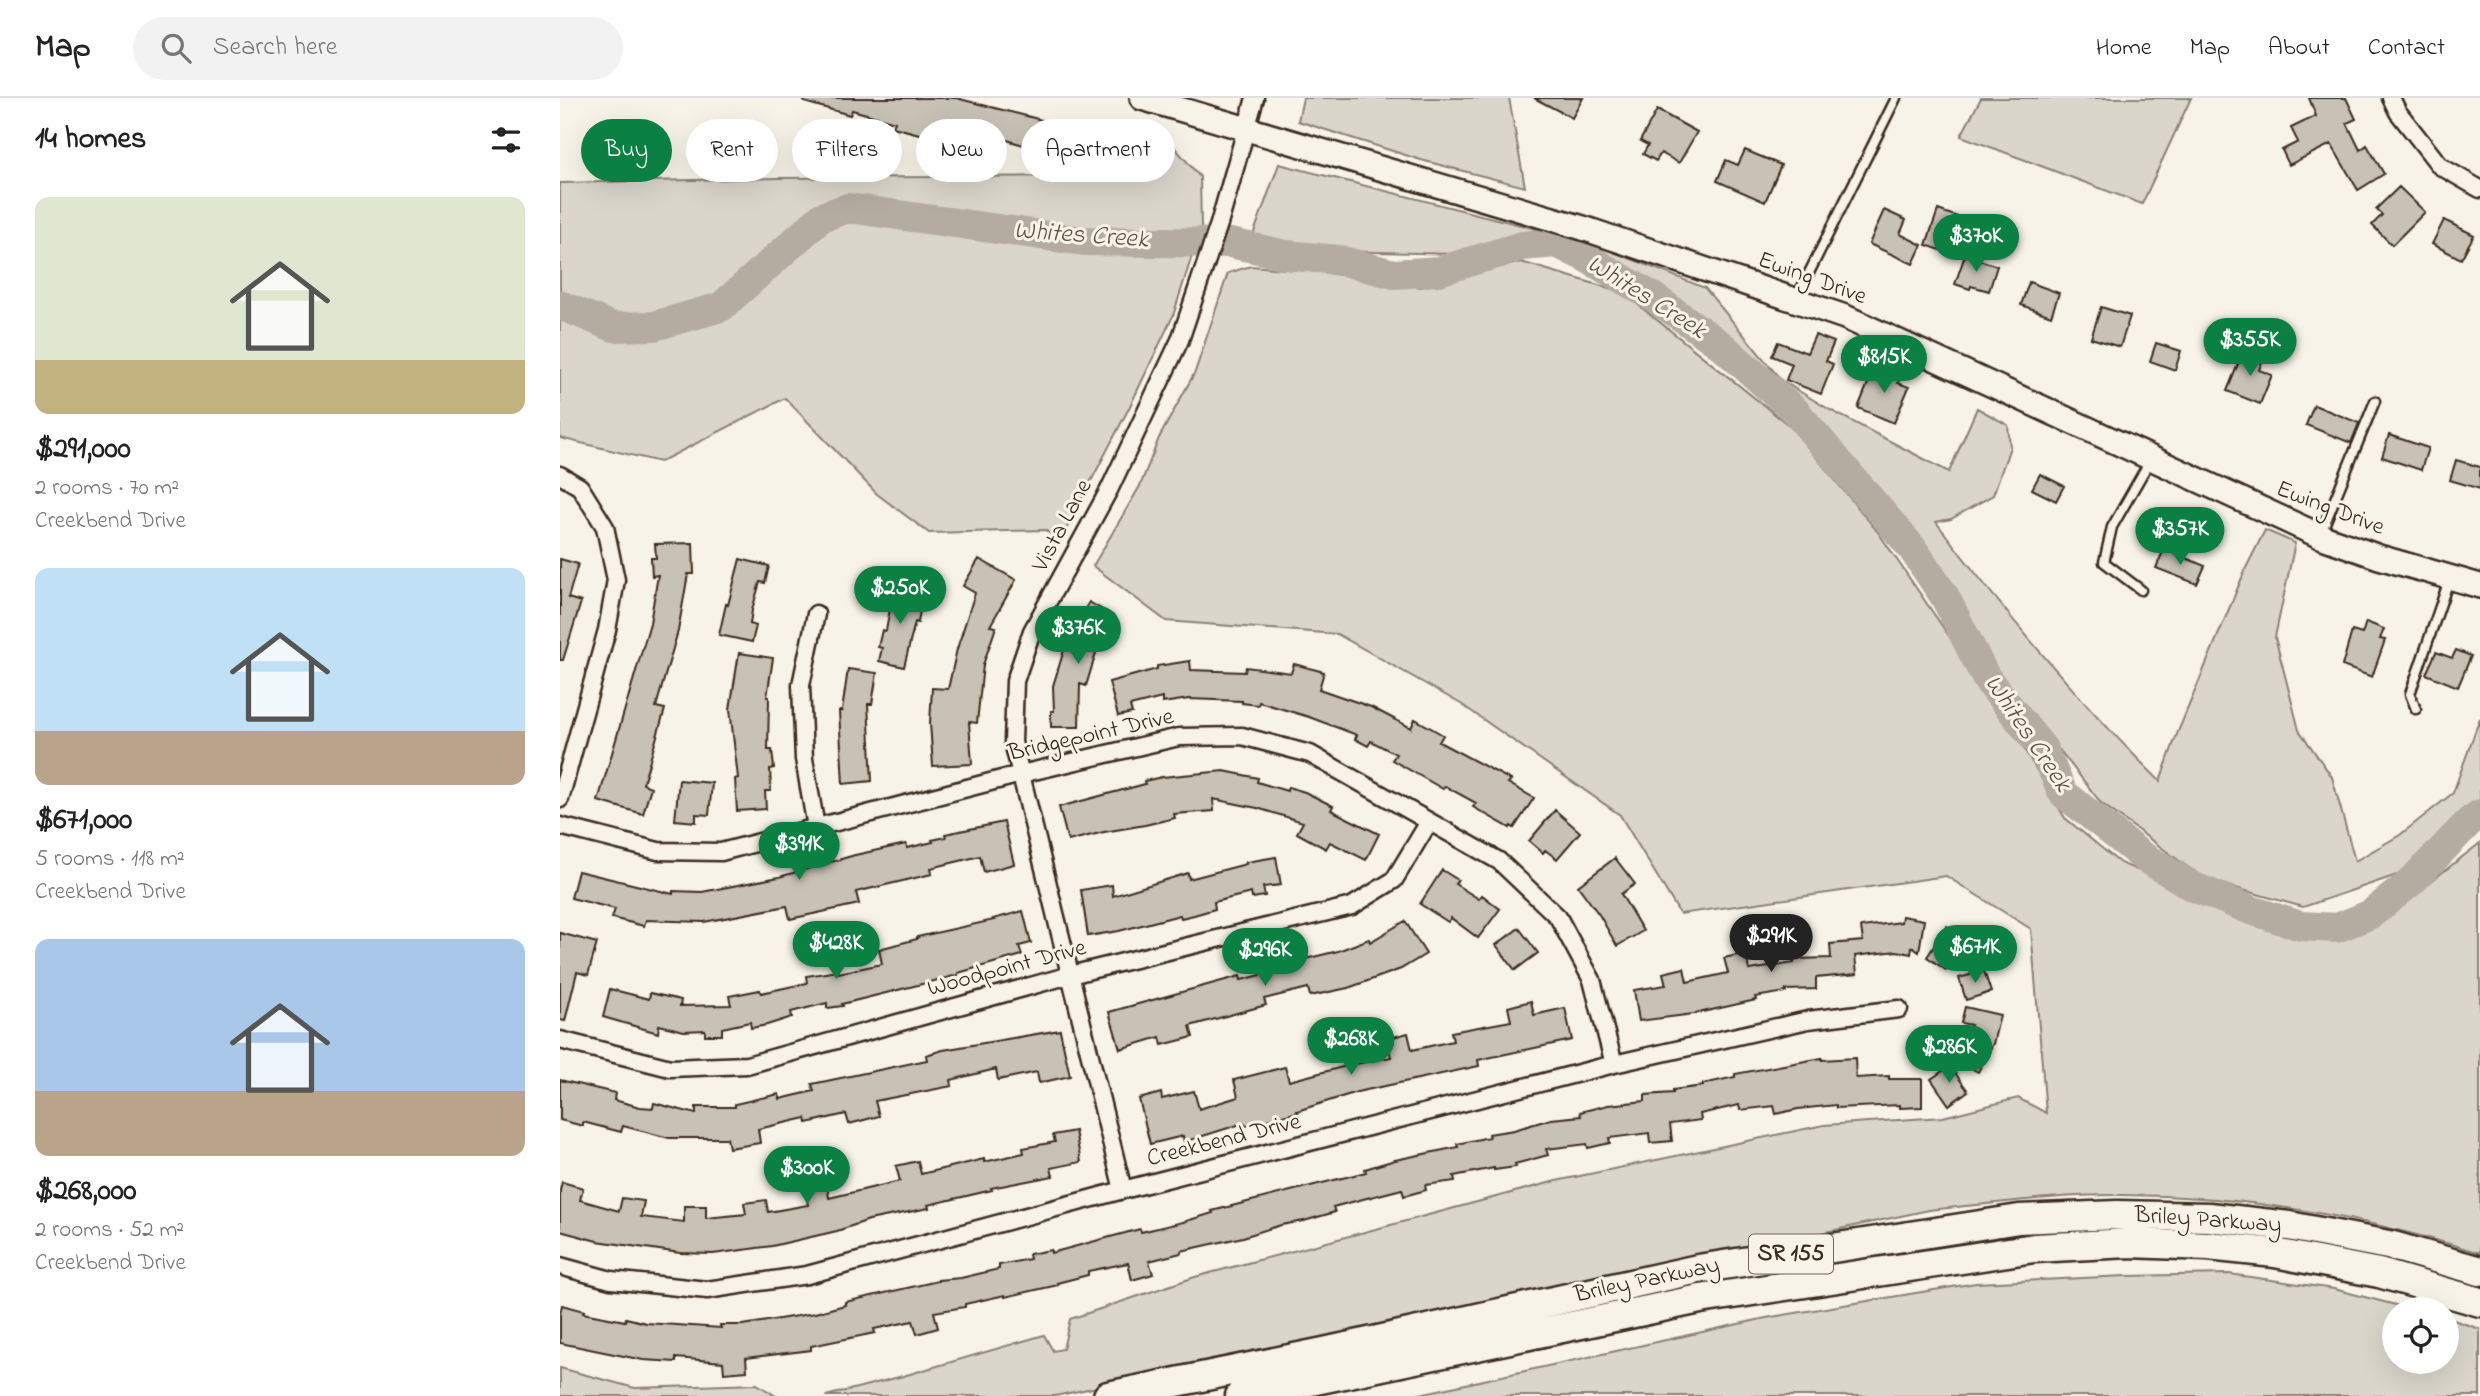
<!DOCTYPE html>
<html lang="en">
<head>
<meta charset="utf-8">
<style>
  body { margin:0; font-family:"Indie Flower",sans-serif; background:#f2f2f2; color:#222; height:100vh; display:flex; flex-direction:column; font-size:26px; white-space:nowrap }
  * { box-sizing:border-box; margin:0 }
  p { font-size:23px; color:#767676 }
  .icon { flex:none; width:38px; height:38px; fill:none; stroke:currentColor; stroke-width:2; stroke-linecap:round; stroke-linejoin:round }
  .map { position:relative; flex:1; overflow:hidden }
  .panel { display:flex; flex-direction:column; background:#fff; width:560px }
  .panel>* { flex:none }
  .hud { position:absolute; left:21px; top:21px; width:665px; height:63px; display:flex; gap:14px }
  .controls { position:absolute; left:1822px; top:1199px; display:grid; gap:14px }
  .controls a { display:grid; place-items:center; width:77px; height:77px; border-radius:50%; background:#fff; box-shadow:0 7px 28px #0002; font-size:35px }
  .price { position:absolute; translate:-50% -60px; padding:0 16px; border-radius:24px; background:#0b8043; color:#fff; font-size:23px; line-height:46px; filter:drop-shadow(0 2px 4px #0008) }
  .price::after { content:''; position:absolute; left:50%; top:42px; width:21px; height:16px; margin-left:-10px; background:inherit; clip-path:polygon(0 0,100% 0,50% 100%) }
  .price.on { background:#222; color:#fff }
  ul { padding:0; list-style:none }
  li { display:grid; align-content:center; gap:14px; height:371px; padding:0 35px }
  li span { display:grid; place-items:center; height:217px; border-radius:14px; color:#555 }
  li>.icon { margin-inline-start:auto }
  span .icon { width:126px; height:126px; fill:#fffc; stroke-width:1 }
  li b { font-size:30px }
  h2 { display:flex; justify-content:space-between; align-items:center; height:84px; padding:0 35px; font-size:30px }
  .chip { padding:0 24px; border-radius:32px; background:#fff; box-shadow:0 7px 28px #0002; font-size:24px; line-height:63px }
  .chip.on { background:#0b8043; color:#fff }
  header { display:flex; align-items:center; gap:42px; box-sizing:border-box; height:98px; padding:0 35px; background:#fff; border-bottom:2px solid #e0e0e0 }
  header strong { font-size:33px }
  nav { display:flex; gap:38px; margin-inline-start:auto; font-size:24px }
  .search { width:490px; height:63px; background:#f2f2f2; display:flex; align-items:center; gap:18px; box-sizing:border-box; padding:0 24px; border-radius:38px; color:#767676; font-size:26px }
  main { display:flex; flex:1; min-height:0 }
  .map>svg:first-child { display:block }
  .green { fill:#dbd6cb; stroke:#8b8074; stroke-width:2 }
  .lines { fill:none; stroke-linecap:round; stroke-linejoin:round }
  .river { stroke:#b4aca0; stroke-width:30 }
  .building { fill:#c8c1b6; stroke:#3b2a1e; stroke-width:2 }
  .lane-casing { stroke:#3b2a1e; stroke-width:13 }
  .street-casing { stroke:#3b2a1e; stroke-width:21 }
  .secondary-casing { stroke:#3b2a1e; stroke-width:28 }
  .highway-casing { stroke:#3b2a1e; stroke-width:33 }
  .lane { stroke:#f7f3e8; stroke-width:8 }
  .street { stroke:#f7f3e8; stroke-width:16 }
  .secondary { stroke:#f7f3e8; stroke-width:23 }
  .highway { stroke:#f7f3e8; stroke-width:28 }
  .labels { text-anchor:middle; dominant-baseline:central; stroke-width:6; stroke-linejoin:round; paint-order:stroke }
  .shield { fill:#f7f3e8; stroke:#73665b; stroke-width:2 }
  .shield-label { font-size:23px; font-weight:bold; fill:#3b2a1e }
  .street-label { font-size:24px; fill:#3b2a1e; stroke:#f7f3e8 }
  .water-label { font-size:26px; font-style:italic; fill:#5f5145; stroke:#f7f3e8 }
</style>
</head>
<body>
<header>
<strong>Map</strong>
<div class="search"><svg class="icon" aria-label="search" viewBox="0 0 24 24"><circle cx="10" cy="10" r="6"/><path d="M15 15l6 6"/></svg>Search here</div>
<nav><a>Home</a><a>Map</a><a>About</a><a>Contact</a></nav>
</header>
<main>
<section class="panel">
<h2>14 homes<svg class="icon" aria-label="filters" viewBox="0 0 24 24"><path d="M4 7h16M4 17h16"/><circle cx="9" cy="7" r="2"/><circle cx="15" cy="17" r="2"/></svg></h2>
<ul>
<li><span style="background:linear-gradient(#dfe7d0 75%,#c2b280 0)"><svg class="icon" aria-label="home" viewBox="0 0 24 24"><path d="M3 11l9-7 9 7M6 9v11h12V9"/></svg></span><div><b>$291,000</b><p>2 rooms · 70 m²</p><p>Creekbend Drive</p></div></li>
<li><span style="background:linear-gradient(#bfe0f5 75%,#b9a48a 0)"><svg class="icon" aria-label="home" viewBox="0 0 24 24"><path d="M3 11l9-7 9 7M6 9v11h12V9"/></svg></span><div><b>$671,000</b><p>5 rooms · 118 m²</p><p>Creekbend Drive</p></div></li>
<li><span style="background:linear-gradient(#a9c7e8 70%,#b9a48a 0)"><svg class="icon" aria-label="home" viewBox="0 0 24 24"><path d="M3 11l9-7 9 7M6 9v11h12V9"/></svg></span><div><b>$268,000</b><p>2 rooms · 52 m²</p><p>Creekbend Drive</p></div></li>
</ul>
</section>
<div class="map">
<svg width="1920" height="1298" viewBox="0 0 1920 1298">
  <rect width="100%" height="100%" fill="#f7f3e8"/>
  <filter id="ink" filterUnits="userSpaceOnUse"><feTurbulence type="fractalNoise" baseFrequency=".0143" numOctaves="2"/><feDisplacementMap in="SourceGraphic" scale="14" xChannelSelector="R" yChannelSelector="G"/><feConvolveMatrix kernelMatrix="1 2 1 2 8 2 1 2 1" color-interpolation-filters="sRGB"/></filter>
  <g filter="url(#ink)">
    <path class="green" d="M743 0H949L965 89 861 62 738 23Z
      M1421 0H1631L1582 106 1401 38Z
      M578 45H611L640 79 641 129 613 218 570 308 500 443 485 432 369 435 317 396 225 300 100 364 0 340V85L219 80 541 78Z
      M719 66 1031 145 1145 190 1221 282 1270 312 1389 374 1417 310 1448 327 1450 349 1433 397 1391 421 1376 424C1445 515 1518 603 1600 683L1617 636 1686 470 1705 432 1735 445 1715 539 1739 632 1772 679 1795 763 1840 737 1893 695 1920 620V707L1840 776 1743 809 1644 781 1541 705 1437 572 1346 425 1235 302 1130 210 1033 153 981 138 896 156 776 153 692 140Z
      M961 164 1062 194 1231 329 1318 434 1453 632 1505 720 1560 765 1683 816 1752 836 1810 831 1920 745V1155C1802 1118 1679 1096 1554 1097 1493 1097 1431 1106 1369 1112L495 1298H266L343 1278 484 1237 493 1253 503 1251 510 1221 635 1179 996 1083 1264 1027 1383 1019 1458 1000 1486 1015 1471 831 1386 778 1120 816 1060 717 901 606 777 536 606 523 533 468 580 388 599 340 635 274 668 175 691 168 761 174 861 189Z
      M1669 1176 1774 1191 1851 1211H1834V1264H1886L1887 1220 1920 1231V1298H851L1206 1220 1416 1185 1566 1178Z
      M0 1270 75 1290 197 1286 216 1298H0Z"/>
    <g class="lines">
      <path class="river" d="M0 207 53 229 94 228 161 209 262 119 288 110 523 143 670 145 726 157 779 162 834 176 879 173 962 148 997 145 1027 160 1093 199 1162 248 1235 313 1352 450 1385 499 1426 580 1483 651 1503 695 1582 758 1634 789 1691 812 1741 828 1777 830 1811 816 1851 784 1909 724 1920 716"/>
    </g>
    <path class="building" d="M244 0H396L478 21 534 38 525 66 447 42 445 48 406 37 404 43 365 32 363 37 333 29 335 24 292 12 290 17 244 4Z
      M974 0H1023L1012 20Z
      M1749 0H1786L1796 21 1787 25 1800 52 1807 47 1824 76 1798 92 1771 46 1729 67 1722 52 1738 44 1731 30 1756 18Z
      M1097 12 1137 34 1119 65 1101 55 1096 63 1083 56 1088 47 1080 43Z
      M1185 52 1221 67 1205 104 1157 83 1166 62 1178 67Z
      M1839 89 1865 114 1832 147 1812 127 1822 117 1816 111Z
      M1324 112 1346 122 1340 136 1362 147 1353 166 1309 146Z
      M1378 112 1398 119 1386 154 1366 147Z
      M1884 122 1914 137 1901 161 1872 146Z
      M1405 157 1437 168 1429 193 1411 188 1410 191 1395 186Z
      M1469 184 1499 195 1491 218 1461 207Z
      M1541 209 1570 218 1560 249 1531 240Z
      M1255 237 1274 244 1266 263 1273 266 1261 296 1226 282 1232 266 1212 258 1218 244 1247 255Z
      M1596 245 1621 253 1615 272 1590 263Z
      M1684 251 1704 259 1699 272 1712 277 1700 306 1667 293Z
      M1329 270 1342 275 1338 285 1349 289 1334 325 1298 310 1313 273 1325 279Z
      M1754 307 1799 325 1791 345 1746 327Z
      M1829 337 1868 350 1861 372 1822 359Z
      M1896 362 1920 369V391L1890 382Z
      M1480 376 1504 388 1496 403 1472 391Z
      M133 445 134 476H128L118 533 96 609 105 611 83 686 91 689 83 716 38 703 90 525 98 477 92 478 91 460H96L95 446Z
      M1604 451 1645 468 1637 486 1596 470Z
      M0 461 18 466 8 500 21 504 3 562H0Z
      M180 461 209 468 205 485 200 484 192 512 190 526 196 528 192 544 159 537 166 506 168 507Z
      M419 461 456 482 430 528 436 529 423 567 417 625 409 624 412 666 373 668 370 625 372 590 388 591 397 551 415 495 403 488Z
      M334 488 363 493 358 525 355 524 344 569 319 563 322 550 318 549 322 532 326 533Z
      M529 504 555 519 539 545 526 588 520 586 519 629H491V613H494L493 588 504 552 522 521 520 519Z
      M1806 524 1824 531 1820 541 1825 542 1812 579 1782 568 1792 533 1802 536Z
      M1896 552 1911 558 1898 589 1866 576 1876 554 1892 560Z
      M179 555 213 560 207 599H209L208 652H212L214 670 210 671 211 693H205L206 711 177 713 175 681 178 680 170 611Z
      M630 563 631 572 685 574 686 569 731 575 734 566 764 574 759 591 811 609 851 630 855 621 883 637 879 644 951 682 948 685 974 700 954 730 951 728 950 730 913 709 916 705 885 688 883 691 832 662 836 656 811 643 808 648 795 641 797 637 749 619 699 604 698 607 682 605V603L629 601 602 605V600L570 608 572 615 558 618 549 584 597 571V568Z
      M288 571 317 575 312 606H308L312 683 283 686 279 613H282Z
      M664 673 698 680 697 684 727 693 728 689 745 694 773 708 771 712 819 736 806 762 770 744 766 751 737 735 743 724 697 710 653 701 654 713 614 716 615 720 585 727 544 734 508 743 499 709 585 686 584 683 602 679Z
      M119 682 152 685 149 717 136 716V724L115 722Z
      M995 712 1020 734 997 761 985 752 983 755 969 743Z
      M444 724 454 766 424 774 420 758 371 770 372 776 296 794 299 806 230 821 227 808 144 824 86 822 84 828 52 820 55 811 11 800 18 773 113 796V793L142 794 219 779 295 757 346 746 347 750 373 744 372 742 386 739 385 736Z
      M716 759 721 787 703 789 705 798 692 800 691 795 654 804 655 811 634 817 621 820 620 817 559 833 528 838 521 792 552 787 553 798 628 775 629 781 686 766V764Z
      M1055 760 1075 786 1061 796 1083 833 1057 848 1040 818 1018 788Z
      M882 772 898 782 895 786 919 801 922 797 940 811 918 840 891 820 888 824 860 806Z
      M463 813 471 845 459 848 462 857 398 875V877L282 906 283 908 267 910V905L231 914 232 919 207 927 191 930 190 924 162 930V937H145V932L124 933 99 927 98 935 43 919 50 891 89 901 90 895 121 902 120 908 171 907 169 898 200 892 201 895 247 885 246 878 278 873V875L322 866 319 851 357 841V839L434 822 433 821Z
      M1342 818 1364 822 1359 854 1352 849 1351 856 1337 853 1295 858 1297 876 1256 880V891L1226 892V894L1195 899 1196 902 1134 916 1079 923 1074 892 1106 887 1103 875 1124 870 1127 884 1168 875 1164 860 1186 855 1189 872 1234 865V861L1271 860 1270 846 1303 843 1301 829 1341 824Z
      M845 823 866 856 841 871 788 890 750 898 748 890 704 901 706 907 630 928 633 939 602 947 600 939 560 951 549 914 680 878 681 882 705 876 704 871 778 853 809 841 810 844Z
      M1387 828 1406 840 1386 872 1367 859Z
      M959 830 978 855 955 872 936 847Z
      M0 835 37 845 28 877 17 874 5 923 0 922Z
      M1424 873 1431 894 1406 902 1399 880Z
      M971 903 974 917 1005 910 1012 942 918 962 919 968 797 994 737 1013 738 1014 685 1028 684 1025 624 1044 623 1038 590 1046 579 1001 601 995 602 1001 634 993 639 1011 678 999 674 982 725 969 729 983 790 967 831 959 826 941 848 935 852 952 893 943 891 934 951 923 948 909Z
      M1405 909 1440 917 1433 946 1418 974 1393 960 1411 927 1401 925Z
      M500 932 510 978 479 985 477 974 438 982 436 971 391 982 392 988 315 1003 319 1018 289 1026 286 1016 247 1025 246 1020 198 1031 200 1045 169 1050 167 1040H109L63 1028 61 1034 23 1024V1028L0 1022V982L55 995 54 1002 80 1009 93 1010 94 1005 136 1016V1009H175V1006L219 996 220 1001 254 993 252 986 367 962 366 957 383 952Z
      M1262 960V962L1295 960 1296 980 1329 978V981H1362V1009L1340 1010V1007L1276 1010V1007L1238 1011 1216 1016 1214 1008 1180 1012 1179 1007 1140 1016 1141 1022 1110 1026 1112 1043 1090 1045 1089 1035 1049 1040 1050 1045 1028 1050 1027 1046 986 1051 988 1057 955 1066 956 1069 934 1072V1070L894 1078 895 1083 865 1087 866 1092 844 1098 842 1091 803 1101 773 1109 775 1114 744 1123 721 1127 683 1139 621 1153V1155L589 1163 593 1176 572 1182 568 1165 528 1173V1177L497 1185 498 1187 445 1199V1197L405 1206V1209L374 1214 378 1230 357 1236 353 1223 314 1231 315 1235 251 1248V1252L186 1260 187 1273 164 1275 163 1264 116 1260V1264L83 1262 0 1245V1216L2 1207 24 1213 23 1215 65 1223 66 1220 86 1225 161 1230 160 1227H183L255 1215 285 1207V1204L378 1183V1182L401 1180 439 1171V1167L470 1161 469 1156 491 1152V1155L580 1131 581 1134 623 1124 653 1115 652 1113 806 1074 805 1071 835 1062 898 1049 897 1046 929 1039 928 1036 954 1032 991 1021 1021 1018 1020 1014 1048 1007 1085 1003V997L1113 995V992L1143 988V986L1175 979V976Z
      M1390 968 1408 993 1389 1007 1371 981Z
      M515 1033 521 1064 491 1070 493 1078 431 1090 432 1092 368 1107 369 1110 309 1122 277 1133 212 1148 153 1156 120 1155 37 1143 0 1133V1092L2 1084 23 1090 20 1102 59 1113 62 1100 84 1103 81 1119 124 1124V1108H146V1120L186 1116 184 1105 206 1102 208 1114 248 1107 245 1092 267 1087 269 1100 340 1083 336 1068 358 1063 361 1076 424 1061V1064L464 1055 463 1050 495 1044 493 1037Z"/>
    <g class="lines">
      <defs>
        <path id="lane" d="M1237 199 1336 0
          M1761 435 1815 303
          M1581 492 1544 464 1552 429 1591 361
          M1856 611 1850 596 1889 482"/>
        <path id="street" d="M1831 0 1838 14 1880 68 1920 91
          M0 377 20 389 45 429 56 482 47 532 0 701
          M0 728 98 753 161 754 461 676 619 639 682 638 750 656 939 763 998 819 1032 882 1054 966
          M256 729 244 661 241 587 256 516
          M0 942 110 970 187 967 510 877 792 808 834 782 869 724
          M563 1092 453 644 455 583 472 533 549 392 620 242 659 126 695 0
          M0 1168 51 1182 147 1192 247 1177 563 1092 1054 966 1248 922 1339 911"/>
        <path id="secondary" d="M582 0 1023 130 1285 219 1760 438 1819 459 1920 488"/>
        <path id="highway" d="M548 1298 764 1254 1138 1171 1459 1121 1557 1117 1649 1119 1729 1128 1833 1148 1920 1173
          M680 1298 1140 1201 1474 1150 1569 1145 1648 1148 1715 1155 1819 1175 1920 1204"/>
      </defs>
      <use href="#lane" class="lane-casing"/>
      <use href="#street" class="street-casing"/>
      <use href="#secondary" class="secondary-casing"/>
      <use href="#highway" class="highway-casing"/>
      <use href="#lane" class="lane"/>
      <use href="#street" class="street"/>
      <use href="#secondary" class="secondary"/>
      <use href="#highway" class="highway"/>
    </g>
  </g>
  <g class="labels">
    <rect class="shield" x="1189" y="1136.5" width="84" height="39" rx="5"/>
    <g class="shield-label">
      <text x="1231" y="1156">SR 155</text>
    </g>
    <g class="street-label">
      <text transform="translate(1252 181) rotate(20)">Ewing Drive</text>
      <text transform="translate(1770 411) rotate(21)">Ewing Drive</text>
      <text transform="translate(503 428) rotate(-62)">Vista Lane</text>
      <text transform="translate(531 638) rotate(-13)">Bridgepoint Drive</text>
      <text transform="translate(447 871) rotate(-15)">Woodpoint Drive</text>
      <text transform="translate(664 1043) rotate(-14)">Creekbend Drive</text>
      <text transform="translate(1648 1123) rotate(4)">Briley Parkway</text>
      <text transform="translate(1087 1183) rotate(-12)">Briley Parkway</text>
    </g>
    <g class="water-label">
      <text transform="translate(521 138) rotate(4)">Whites Creek</text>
      <text transform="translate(1086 200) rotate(32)">Whites Creek</text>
      <text transform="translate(1467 636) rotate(56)">Whites Creek</text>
    </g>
  </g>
</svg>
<div class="controls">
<a><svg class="icon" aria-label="locate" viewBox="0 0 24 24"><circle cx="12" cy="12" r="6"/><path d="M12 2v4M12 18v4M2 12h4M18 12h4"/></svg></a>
</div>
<b class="price" style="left:1416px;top:176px">$370K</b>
<b class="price" style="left:1690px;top:280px">$355K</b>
<b class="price" style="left:1324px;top:297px">$815K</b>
<b class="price" style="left:1620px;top:469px">$357K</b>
<b class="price" style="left:340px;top:528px">$250K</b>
<b class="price" style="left:518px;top:568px">$376K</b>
<b class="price" style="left:239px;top:784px">$391K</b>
<b class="price on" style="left:1211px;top:876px">$291K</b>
<b class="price" style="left:276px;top:883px">$428K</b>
<b class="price" style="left:1415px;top:887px">$671K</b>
<b class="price" style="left:705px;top:890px">$296K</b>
<b class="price" style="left:791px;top:979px">$268K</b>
<b class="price" style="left:1389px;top:987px">$286K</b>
<b class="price" style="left:247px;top:1108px">$300K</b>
<div class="hud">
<a class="chip on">Buy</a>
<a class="chip">Rent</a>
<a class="chip">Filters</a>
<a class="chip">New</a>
<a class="chip">Apartment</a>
</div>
</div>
</main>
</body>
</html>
